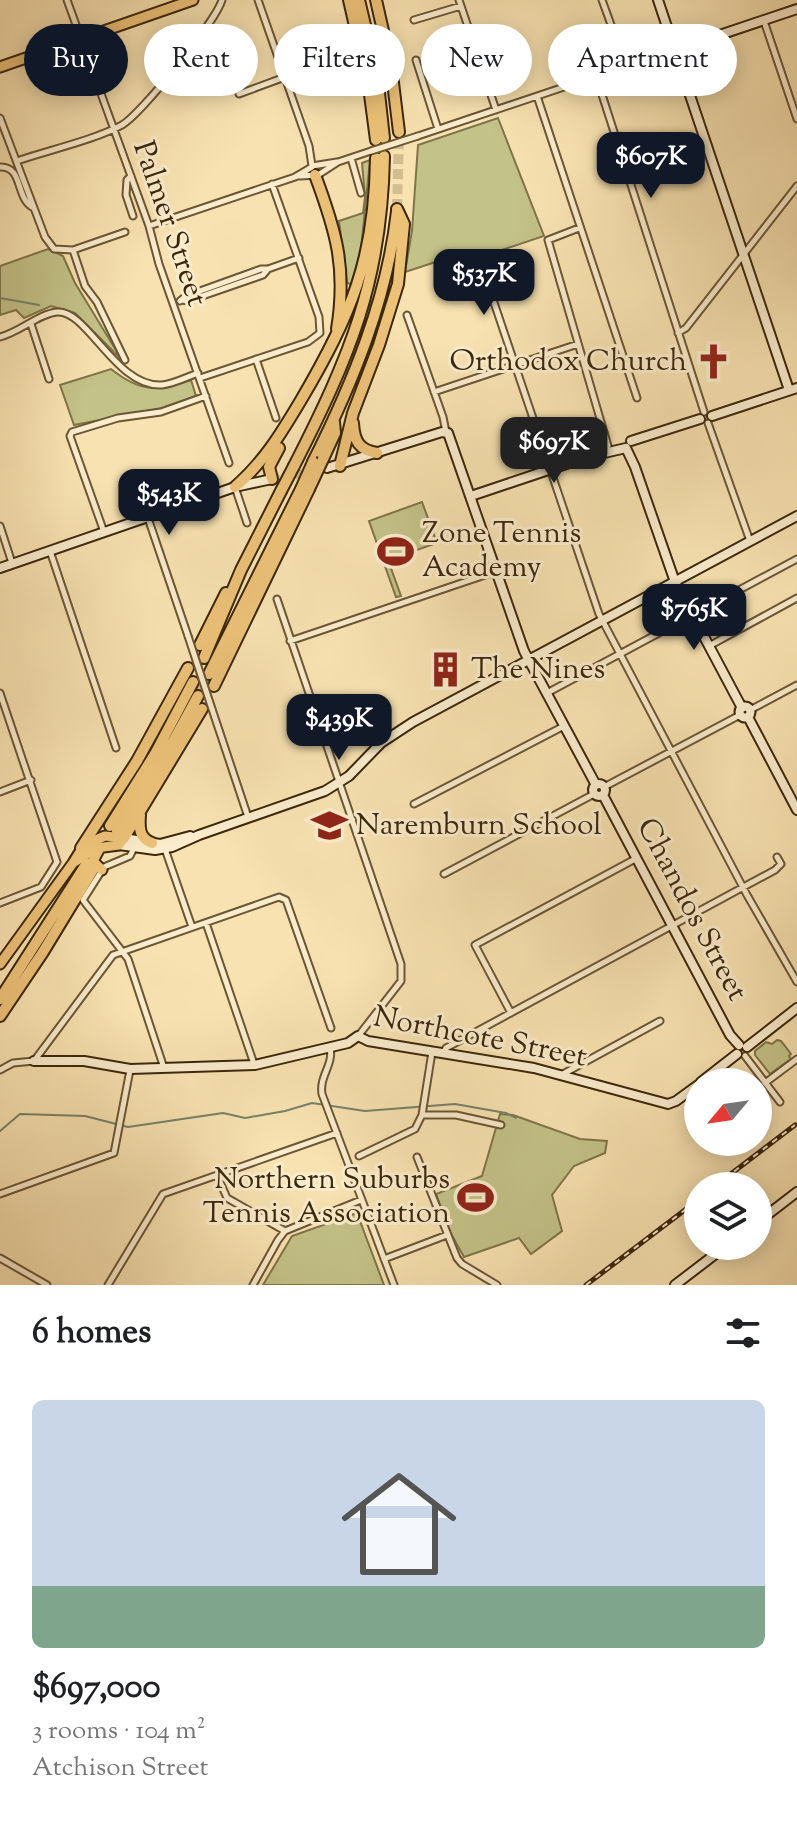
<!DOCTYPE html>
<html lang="en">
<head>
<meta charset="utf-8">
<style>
  body { margin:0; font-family:"Sorts Mill Goudy",serif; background:#f2f2f2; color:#202124; height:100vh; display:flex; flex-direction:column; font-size:30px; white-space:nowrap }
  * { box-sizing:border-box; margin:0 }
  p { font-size:26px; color:#757577 }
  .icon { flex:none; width:44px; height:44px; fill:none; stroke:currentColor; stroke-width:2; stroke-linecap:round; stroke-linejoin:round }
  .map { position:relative; height:1285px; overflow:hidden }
  .details { display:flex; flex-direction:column; background:#fff; flex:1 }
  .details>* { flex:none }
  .banner { position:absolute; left:24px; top:24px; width:750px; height:72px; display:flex; gap:16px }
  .needle { width:52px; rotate:241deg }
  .controls { position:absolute; left:684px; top:1068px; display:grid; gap:16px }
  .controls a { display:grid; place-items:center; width:88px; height:88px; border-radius:50%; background:#fff; box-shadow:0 4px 20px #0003; font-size:40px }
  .price { position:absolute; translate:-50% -68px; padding:0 18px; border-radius:16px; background:#111827; color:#fff; font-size:26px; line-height:52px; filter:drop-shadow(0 2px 4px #0008) }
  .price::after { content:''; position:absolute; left:50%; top:48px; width:24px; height:18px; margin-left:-12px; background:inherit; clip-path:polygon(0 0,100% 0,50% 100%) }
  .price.active { background:#222; color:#fff }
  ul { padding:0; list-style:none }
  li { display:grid; align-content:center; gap:16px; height:424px; padding:0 32px }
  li+li { border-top:2px solid #e0e0e0 }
  li span { display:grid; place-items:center; height:248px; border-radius:12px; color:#555 }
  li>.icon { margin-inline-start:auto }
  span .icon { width:144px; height:144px; fill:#fffc; stroke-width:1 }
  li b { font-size:34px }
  h2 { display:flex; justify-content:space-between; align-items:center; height:96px; padding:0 32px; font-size:34px }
  .pill { padding:0 28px; border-radius:36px; background:#fff; box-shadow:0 4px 20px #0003; font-size:28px; line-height:72px }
  .pill.active { background:#111827; color:#fff }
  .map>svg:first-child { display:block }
  .green { fill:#c3c288; stroke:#80744a; stroke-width:2 }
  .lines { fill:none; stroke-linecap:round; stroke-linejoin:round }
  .stream { stroke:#77826a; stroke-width:2 }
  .secondary-tunnel { stroke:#d2bd90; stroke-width:8; stroke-dasharray:8 4; stroke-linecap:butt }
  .highway-tunnel { stroke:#d2bd90; stroke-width:10; stroke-dasharray:10 5; stroke-linecap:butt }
  .street-casing { stroke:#6b5635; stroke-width:9 }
  .secondary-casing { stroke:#3c270c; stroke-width:12 }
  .primary-casing { stroke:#3c270c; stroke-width:13 }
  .highway-casing { stroke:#3c270c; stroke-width:14 }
  .street { stroke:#faeccc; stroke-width:5 }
  .secondary { stroke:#faeccc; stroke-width:8 }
  .primary { stroke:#ecc178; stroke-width:9 }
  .highway { stroke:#ecc178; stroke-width:10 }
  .rail-casing { stroke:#3c270c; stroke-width:5 }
  .rail { stroke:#faeccc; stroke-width:2; stroke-dasharray:6; stroke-linecap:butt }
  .street-bridge-casing { stroke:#6b5635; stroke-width:9; stroke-linecap:butt }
  .highway-bridge-casing { stroke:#3c270c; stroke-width:14; stroke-linecap:butt }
  .street-bridge { stroke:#faeccc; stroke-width:5 }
  .highway-bridge { stroke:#ecc178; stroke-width:10 }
  .labels { text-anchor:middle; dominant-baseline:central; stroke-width:6; stroke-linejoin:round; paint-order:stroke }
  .street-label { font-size:30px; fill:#3c270c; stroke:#faeccc }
  .poi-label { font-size:30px; fill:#3c270c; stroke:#faeccc; text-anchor:start }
</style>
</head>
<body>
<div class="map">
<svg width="797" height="1285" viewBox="0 0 797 1285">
  <rect width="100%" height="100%" fill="#f8e2b1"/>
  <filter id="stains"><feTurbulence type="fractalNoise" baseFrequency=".0025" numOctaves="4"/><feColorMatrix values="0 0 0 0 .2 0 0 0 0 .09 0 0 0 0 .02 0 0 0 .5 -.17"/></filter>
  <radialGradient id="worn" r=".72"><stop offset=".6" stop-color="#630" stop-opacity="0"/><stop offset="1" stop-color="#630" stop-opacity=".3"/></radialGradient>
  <path class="green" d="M498 118 544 236 451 267 448 258 405 272 412 231 418 145Z
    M370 160 361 249 351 285 347 282 339 221 363 213 365 197 362 163Z
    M48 249 63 256 75 283 122 360 75 313 51 306 24 318 16 310 0 315V266Z
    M111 369C140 392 156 392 191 380L196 396 162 408 74 425 60 385Z
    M422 502 437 543 388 560 401 596 396 597 369 521Z
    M777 1040 781 1041 791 1054 789 1056 791 1059 770 1074 755 1055V1051L766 1042 772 1044Z
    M500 1114 513 1115 580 1139 607 1141 605 1153 574 1166 552 1195 562 1231 531 1254 519 1238 464 1257 450 1232 436 1194 482 1176Z
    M357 1213 384 1285H263L292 1236Z"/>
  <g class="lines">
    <path class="stream" d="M0 298 39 305
      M0 1131 20 1114 85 1116 128 1127 223 1113 245 1118 285 1111 312 1103 365 1111 455 1104 506 1113 516 1118"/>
    <path class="secondary-tunnel" d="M272 479 311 472"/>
    <path class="highway-tunnel" d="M397 209 399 134
      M198 696 209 674"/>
    <defs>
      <path id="street" d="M67 0 149 226 159 264 229 463
        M258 0 309 146 312 166
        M459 0 496 110
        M602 0 626 66
        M414 20 461 6
        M764 21 797 119
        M416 60 438 129
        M283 71 344 49 347 43
        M596 76 704 412
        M239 94 285 77
        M537 96 637 398
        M0 118 45 237 54 249 73 250 125 232
        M418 136 674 50
        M351 158 361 193
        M17 161C49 150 94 140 122 125 141 114 216 21 222 0
        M312 166 337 162
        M0 167C24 166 15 200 34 208
        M131 176 127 180 126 195 133 216
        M300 176 318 175 338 162 371 151
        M149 226 295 177 312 167
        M579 228 548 240 608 446
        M73 250 85 286 97 302 125 360
        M480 261 599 614 747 895 797 982
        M182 300 188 301 263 275 268 269 299 258
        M180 301 186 296 261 269H267
        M407 315 443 417 446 432
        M31 324 49 379
        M678 333 686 328 797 186
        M0 337C20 332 38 314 57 312 87 309 116 388 162 385 173 384 187 377 198 373
        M256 359 276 418
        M200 378 308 342 320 333 319 317 272 184
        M434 392 578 344
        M708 423 750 541
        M235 487 247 523
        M148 518 188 636
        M0 526 12 563
        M104 532 70 436 72 432 118 418 161 412 206 396
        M50 551 116 748
        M728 596 744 627
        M277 599 401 964V981L359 1035
        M290 641 497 571
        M709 646 797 598
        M0 693 57 862 41 887 0 903
        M547 693 797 559
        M212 709 248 817
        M750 710 797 685
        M604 787 740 715
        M0 792 31 780
        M414 804 564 726
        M134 848 130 856 104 867 83 900 128 959 164 1068
        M165 849 192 927
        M444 874 594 794
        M206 923 254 1064
        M511 1013 475 945 637 858
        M330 1047C334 1065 319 1076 322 1094L394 1285
        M443 1053 446 1048 775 870 781 864 777 857
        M745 1056 780 1102
        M0 1070 13 1063 34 1061 113 955 279 897 286 900 331 1028
        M563 1074 660 1021
        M765 1083 797 1059
        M422 1115 432 1052
        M359 1156 415 1129 422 1115H456L501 1125
        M417 1157 457 1258 462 1264 497 1285
        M217 1175 227 1198 285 1231
        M0 1194 114 1153 130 1070
        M0 1258 47 1285
        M384 1259 447 1235
        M108 1285 163 1194 337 1133
        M253 1285 278 1240 285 1231 361 1200"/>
      <path id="secondary" d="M658 0 789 390
        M675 50 797 9
        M712 416 797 388
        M631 441 700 419
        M626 448 635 467 675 582 742 708
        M327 468 442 432 448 433 524 651 596 785
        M471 496 587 457 626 448
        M0 568 235 487 272 479
        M739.5 712a5.5 5.5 0 1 1 11 0a5.5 5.5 0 1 1-11 0Z
        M748 717 797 810
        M593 790a6 6 0 1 1 12 0a6 6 0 1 1-12 0Z
        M603 795 730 1035 739 1045
        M124 838 160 844 190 836
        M119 845 155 850 172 847 199 835 325 791 349 776 381 743 413 722 797 516
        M747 1047 797 1008
        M34 1061H84L130 1069 255 1065 348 1043 358 1036 368 1041 534 1068 668 1104 676 1101 698 1085
        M701 1082 737 1054
        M758 1222 797 1192
        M675 1285 726 1246"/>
      <path id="primary" d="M0 67 193 0
        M100 848 93 861 102 870
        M0 964 73 863 84 845 105 836 124 838 119 845 96 848 73 863"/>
      <path id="highway" d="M349 0 369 87 376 140
        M359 0 377 75 384 138
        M376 0 391 66 399 132
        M315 175C336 231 347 268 337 329
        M353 423C354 441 359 450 377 453
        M323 459 335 433 334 422
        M313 462C353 382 387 300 397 211
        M294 466C350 356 382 281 384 156
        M340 466 353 413 379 345 398 284 404 224 397 209
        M272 479 269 467 279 448
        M235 487C264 462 282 432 301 400 351 315 375 259 376 158
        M200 645 226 593
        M204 658 241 570 281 491
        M209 674 301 489
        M214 686 309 489
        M140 815C139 828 139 838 152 843
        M110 826 155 754 193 682
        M117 831 174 740 198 696
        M124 838 202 709
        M81 848 137 761 188 668
        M0 999 87 863
        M0 1016 43 952 94 868"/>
    </defs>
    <use href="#street" class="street-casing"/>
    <use href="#secondary" class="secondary-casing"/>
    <use href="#primary" class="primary-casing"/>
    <use href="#highway" class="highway-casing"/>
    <use href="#street" class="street"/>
    <use href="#secondary" class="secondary"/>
    <use href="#primary" class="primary"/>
    <use href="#highway" class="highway"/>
    <defs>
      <path id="rail" d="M715 1186 795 1125
        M586 1285 698 1200"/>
    </defs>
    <use href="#rail" class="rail-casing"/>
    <use href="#rail" class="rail"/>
    <defs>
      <path id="street-bridge" d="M371 151 418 136
        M188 636 212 709"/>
      <path id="highway-bridge" d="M301 489 313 462
        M309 489 323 459
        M281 491 294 466"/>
    </defs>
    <use href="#street-bridge" class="street-bridge-casing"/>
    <use href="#highway-bridge" class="highway-bridge-casing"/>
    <use href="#street-bridge" class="street-bridge"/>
    <use href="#highway-bridge" class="highway-bridge"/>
  </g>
  <defs>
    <symbol id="church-bare" viewBox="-9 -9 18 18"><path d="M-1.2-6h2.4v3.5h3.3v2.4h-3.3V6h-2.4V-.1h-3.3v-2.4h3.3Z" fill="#8f2418" stroke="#faeccc" stroke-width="2.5" paint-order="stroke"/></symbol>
    <symbol id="stadium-bare" viewBox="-9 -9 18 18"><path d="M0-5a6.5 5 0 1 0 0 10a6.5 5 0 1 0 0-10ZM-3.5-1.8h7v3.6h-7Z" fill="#8f2418" stroke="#faeccc" stroke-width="2.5" paint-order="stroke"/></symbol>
    <symbol id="building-bare" viewBox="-9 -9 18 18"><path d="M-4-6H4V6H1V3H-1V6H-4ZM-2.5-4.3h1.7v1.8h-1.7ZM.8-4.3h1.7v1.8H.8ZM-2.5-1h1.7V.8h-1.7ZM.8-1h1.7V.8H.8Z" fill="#8f2418" stroke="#faeccc" stroke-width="2.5" paint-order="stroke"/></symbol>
    <symbol id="school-bare" viewBox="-9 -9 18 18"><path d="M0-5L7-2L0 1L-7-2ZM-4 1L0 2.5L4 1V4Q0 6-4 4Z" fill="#8f2418" stroke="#faeccc" stroke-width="2.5" paint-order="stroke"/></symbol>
  </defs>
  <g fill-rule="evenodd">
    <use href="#church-bare" x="688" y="336" width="51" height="51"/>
    <use href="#stadium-bare" x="370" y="526" width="51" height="51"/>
    <use href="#building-bare" x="420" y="644" width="51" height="51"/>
    <use href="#school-bare" x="304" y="800" width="51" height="51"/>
    <use href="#stadium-bare" x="450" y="1172" width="51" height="51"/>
  </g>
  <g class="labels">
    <g class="street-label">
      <text transform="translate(169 224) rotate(71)">Palmer Street</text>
      <text transform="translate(691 910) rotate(62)">Chandos Street</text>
      <text transform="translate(480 1038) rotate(11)">Northcote Street</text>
    </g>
    <g class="poi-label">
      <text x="687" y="362" text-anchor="end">Orthodox Church</text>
      <text x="422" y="534">Zone Tennis<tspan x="422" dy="34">Academy</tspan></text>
      <text x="471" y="670">The Nines</text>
      <text x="356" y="826">Naremburn School</text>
      <text x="450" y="1180" text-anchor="end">Northern Suburbs<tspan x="450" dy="34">Tennis Association</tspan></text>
    </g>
  </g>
  <rect width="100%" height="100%" filter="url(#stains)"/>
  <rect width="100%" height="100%" fill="url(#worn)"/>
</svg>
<div class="controls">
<a><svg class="needle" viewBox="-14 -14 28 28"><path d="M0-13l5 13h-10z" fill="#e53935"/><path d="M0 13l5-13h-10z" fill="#757577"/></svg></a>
<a><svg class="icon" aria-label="layers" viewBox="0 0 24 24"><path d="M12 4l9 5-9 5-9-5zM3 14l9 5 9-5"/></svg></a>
</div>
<b class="price" style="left:651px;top:200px">$607K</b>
<b class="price" style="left:484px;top:317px">$537K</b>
<b class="price active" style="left:554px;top:485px">$697K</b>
<b class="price" style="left:169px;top:537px">$543K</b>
<b class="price" style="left:694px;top:652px">$765K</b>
<b class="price" style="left:339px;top:762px">$439K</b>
<div class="banner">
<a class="pill active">Buy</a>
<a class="pill">Rent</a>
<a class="pill">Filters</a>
<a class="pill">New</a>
<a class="pill">Apartment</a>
</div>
</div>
<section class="details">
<h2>6 homes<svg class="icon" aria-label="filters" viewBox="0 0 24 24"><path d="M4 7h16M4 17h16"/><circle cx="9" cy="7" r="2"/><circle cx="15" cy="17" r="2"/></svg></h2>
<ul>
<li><span style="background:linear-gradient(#c9d6e8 75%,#7fa58c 0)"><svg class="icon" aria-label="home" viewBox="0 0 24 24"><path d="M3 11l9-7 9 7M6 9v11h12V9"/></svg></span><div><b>$697,000</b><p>3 rooms · 104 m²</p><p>Atchison Street</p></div></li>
</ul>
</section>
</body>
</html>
